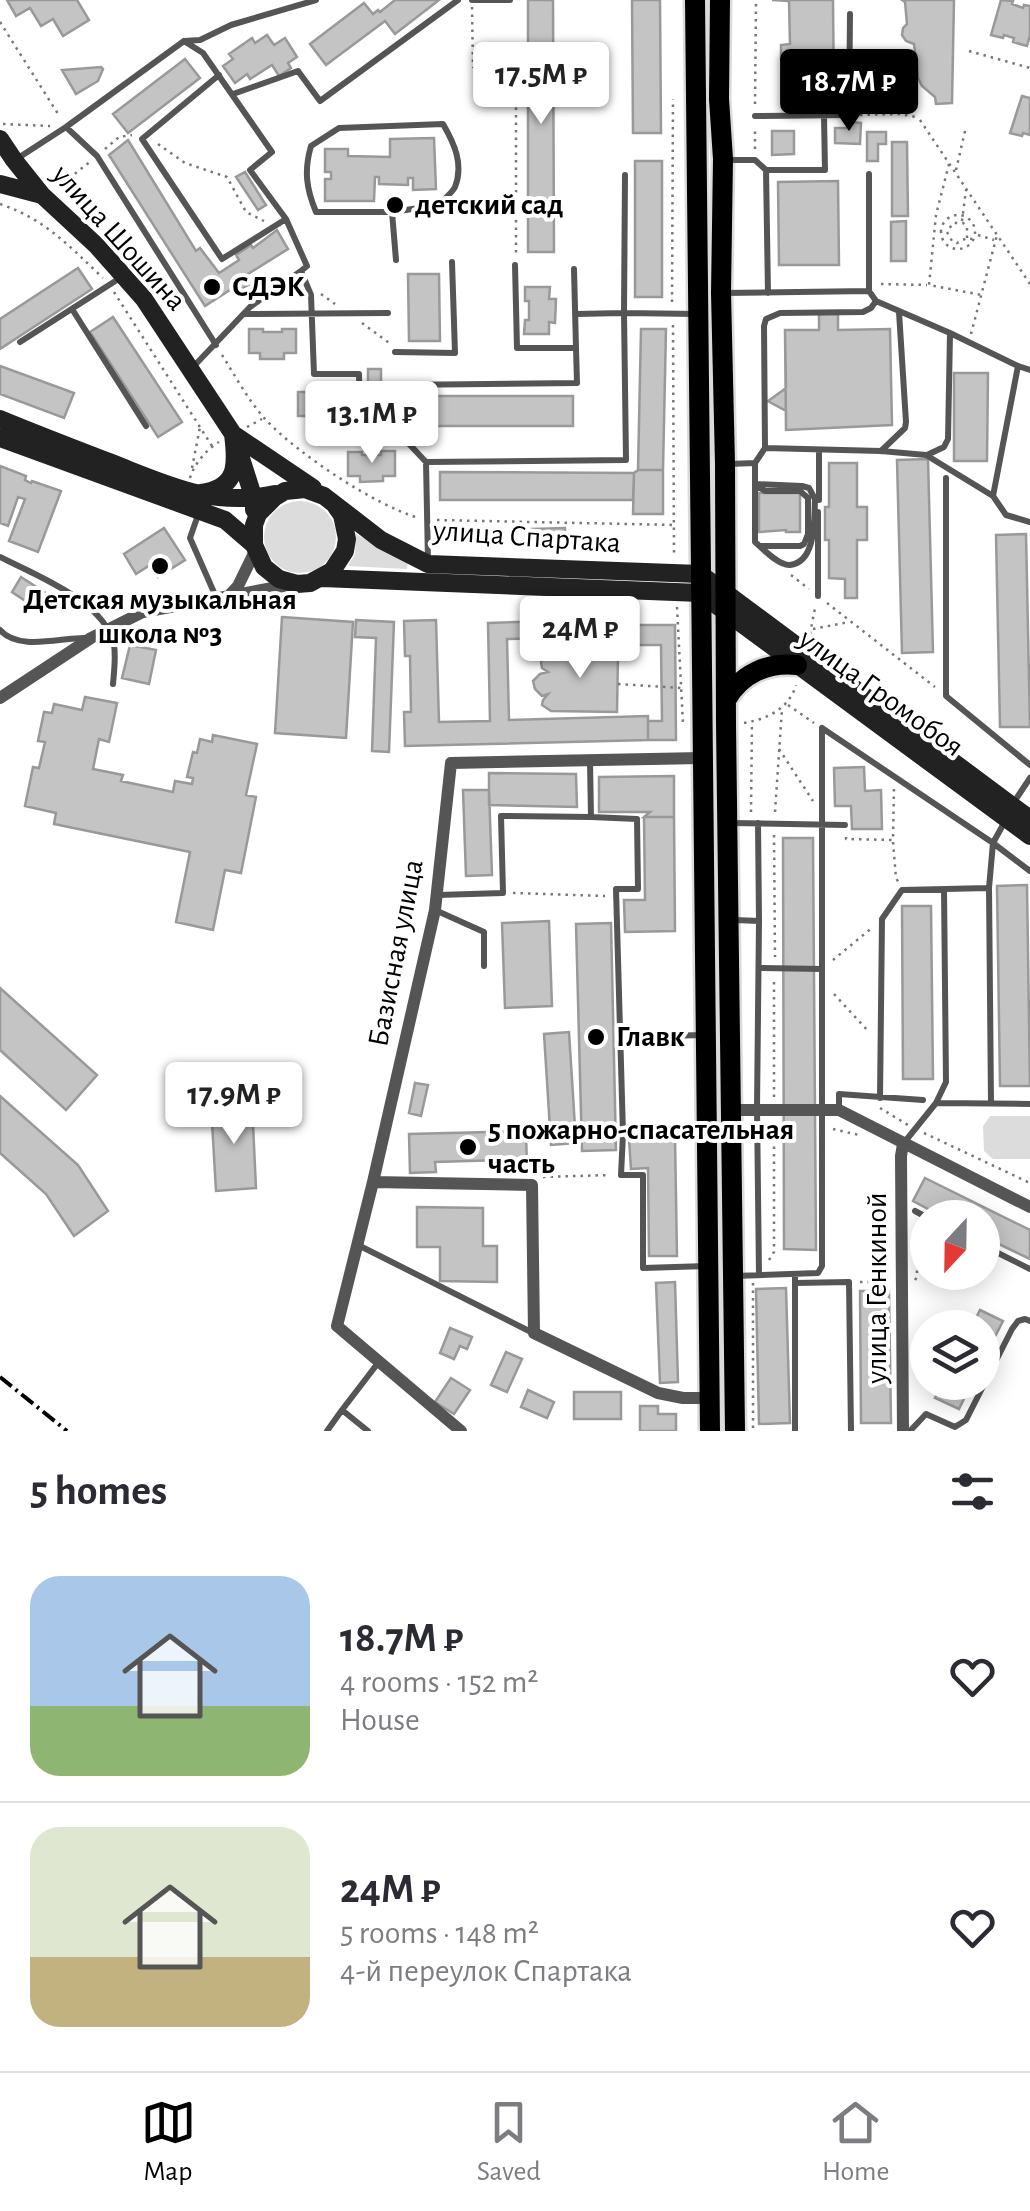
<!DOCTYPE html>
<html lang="en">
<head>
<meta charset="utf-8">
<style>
  body { margin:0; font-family:"Alegreya Sans",sans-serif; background:#f2f2f3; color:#2b2b33; height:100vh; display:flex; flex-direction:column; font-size:38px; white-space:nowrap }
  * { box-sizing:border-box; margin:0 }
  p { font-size:32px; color:#7c7c81 }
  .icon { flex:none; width:55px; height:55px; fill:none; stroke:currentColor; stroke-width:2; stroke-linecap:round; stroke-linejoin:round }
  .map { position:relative; height:1431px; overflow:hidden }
  .panel { display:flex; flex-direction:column; background:#fff; flex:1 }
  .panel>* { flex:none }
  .needle { width:65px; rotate:202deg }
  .buttons { position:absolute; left:910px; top:1200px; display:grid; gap:20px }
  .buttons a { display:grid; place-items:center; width:90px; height:90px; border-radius:50%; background:#fff; box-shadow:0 5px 25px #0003; font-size:50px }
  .price { position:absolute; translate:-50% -85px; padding:0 22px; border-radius:10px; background:#fff; color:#222; font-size:32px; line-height:65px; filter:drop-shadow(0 2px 5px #0008) }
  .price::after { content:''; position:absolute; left:50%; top:60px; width:30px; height:22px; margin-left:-15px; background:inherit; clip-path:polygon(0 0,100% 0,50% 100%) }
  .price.current { background:#000; color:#fff }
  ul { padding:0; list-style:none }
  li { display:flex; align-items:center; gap:30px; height:250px; padding:0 30px }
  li+li { border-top:2px solid #e1e1e2 }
  li span { display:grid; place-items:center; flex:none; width:280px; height:200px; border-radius:30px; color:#555 }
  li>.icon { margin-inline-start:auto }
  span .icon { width:120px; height:120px; fill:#fffc; stroke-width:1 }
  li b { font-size:42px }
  h2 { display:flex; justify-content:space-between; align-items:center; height:120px; padding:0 30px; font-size:42px }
  .tab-bar { display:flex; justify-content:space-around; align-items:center; height:140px; border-top:2px solid #e1e1e2; background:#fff; font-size:28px; color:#7c7c81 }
  .tab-bar a { display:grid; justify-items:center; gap:5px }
  .tab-bar .current { color:#000 }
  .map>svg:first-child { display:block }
  .green { fill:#dcdcdc }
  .building { fill:#c4c4c4; stroke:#999; stroke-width:2.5 }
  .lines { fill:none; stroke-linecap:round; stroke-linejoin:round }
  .primary-casing { stroke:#dbdbdb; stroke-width:25 }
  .path { stroke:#777; stroke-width:2.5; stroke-dasharray:2.5 5; stroke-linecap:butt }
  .lane { stroke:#555; stroke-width:6 }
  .street { stroke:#555; stroke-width:12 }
  .secondary { stroke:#222; stroke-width:18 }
  .primary { stroke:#000; stroke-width:20 }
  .rail { stroke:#000; stroke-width:4; stroke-dasharray:15 5 2.5 5; stroke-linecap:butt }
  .poi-dot { fill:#000; stroke:#fff; stroke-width:4 }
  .labels { text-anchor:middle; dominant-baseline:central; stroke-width:8; stroke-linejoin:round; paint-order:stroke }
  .poi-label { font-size:30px; font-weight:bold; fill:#000; stroke:#fff; text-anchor:start }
  .street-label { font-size:30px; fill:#000; stroke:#fff }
</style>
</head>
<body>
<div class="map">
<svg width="1030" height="1431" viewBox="0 0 1030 1431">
  <rect width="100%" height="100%" fill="#fff"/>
  <path class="green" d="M264 537a36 36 0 1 1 72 0a36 36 0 1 1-72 0Z
    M356 534 408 562 407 569 348 566 355 554Z
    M990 1116H1030V1159H993L984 1151 983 1126Z"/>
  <path class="building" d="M7 0H77L89 20 63 36 53 19 41 26 30 8 16 16Z
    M395 0H439L395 34 385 21 326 65 310 44 364 3 373 14 378 10 380 12Z
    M528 0H553L554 252H528Z
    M632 0H660L661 133H633Z
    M772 0H833L834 100 791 101 790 59H781V45L790 44 789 1Z
    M902 0H954L952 103 936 104 935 97 922 86 918 78 914 44 906 41 902 35 903 28 907 24 905 2Z
    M1001 0 1013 1 1012 4 1023 8 1024 5 1030 6V35L1027 46 1013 42 1014 38 1004 35 1003 38 991 35Z
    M267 35 274 45 285 38 297 57 288 63 291 68 279 76 272 65 250 79 247 74 235 83 223 66 233 59 229 54 252 38 255 43Z
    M849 52H870V78H850Z
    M185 59 200 78 128 133 113 114Z
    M101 67 103 69 98 81 76 94 62 70Z
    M1022 96 1030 98V135L1023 133 1022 136 1010 133Z
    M850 122 861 123 860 144 835 143V128H850Z
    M772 131H794V154L772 155Z
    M867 132H886V144H878V161H867Z
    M434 138 436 189 413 190V178H408V185L379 184V177H375L374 201H325V179H331V172H325V149H348V156L390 157V139Z
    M128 140 196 251 200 248 219 273 239 260 236 255 251 245 253 248 277 230 288 249 248 274 253 282 233 294 230 290 205 306 109 155Z
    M892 142H907L908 216H892Z
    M635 161H662V297H635Z
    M245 172 266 205 258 210 236 177Z
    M838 181 839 265H779L778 182Z
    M906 221V261H891V222Z
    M78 268 92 289 0 349V319Z
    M408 274H439L440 341H409Z
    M525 287H550L549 299H556L555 323 549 322V334H524L525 320H529V301H525Z
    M819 314H838V330L890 329 892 425 786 430 785 330H819Z
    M819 314H838V330L890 329 892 425 786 430V411L768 401 786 388 785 330H819Z
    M113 317 182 422 158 437 90 332Z
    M249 329H263V332H282V329H296V353H284V359H260V353H249Z
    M641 329H666L663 470H638Z
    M0 366 74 393 64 418 0 394Z
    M368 369H381V398H368Z
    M954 373H988L987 461H954Z
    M298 392H312V395H331V392H345V416H333V422H310V416H298Z
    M421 396H573V426H421Z
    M381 451H395V476H383V481L360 482V476H348V452H362V455H381Z
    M928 459 933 652 902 653 897 460Z
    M829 463H857V507H867V540H857V598H845V579L829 578V540H825V507H829Z
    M0 466 26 476 25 480 31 483 32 481 61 491 38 552 9 541 25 499 18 497 8 526 0 523Z
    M638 470H663V514H633L634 473Z
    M440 472 634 473 633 500H440Z
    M759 493H800V532H786V530L759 532Z
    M164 528 185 560 158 577 150 565 136 574 124 554Z
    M565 528V542H532V529Z
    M1026 534 1030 727H1000L996 535Z
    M21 577 49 595 39 610 12 592Z
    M282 617 353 622 346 738 275 733Z
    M568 618H594L593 628H568Z
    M356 620 394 622 389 752 372 751 376 638 355 637Z
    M436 620 439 722 490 721 488 623 551 621 552 638 507 639 509 720 648 716V740L405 746 404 712H411L410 656H405L404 621Z
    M616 625H675L676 740H648V721H662L661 645H617Z
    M572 641H591V654L618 655 617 712 551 711 542 705 543 700 548 694 542 696 535 689 533 681 540 674 548 672 542 668 541 662 544 656 571 657Z
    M130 645 156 650 149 684 122 678Z
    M85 697 117 703 109 742 99 739 93 769 123 775 121 781 173 792 175 781 192 784 193 778 187 777 193 752 197 753 200 739 212 742 213 735 257 744 246 795 256 797 241 873 225 870 213 930 176 922 190 852 54 824 56 813 25 806 33 767 39 768 45 742 38 741 44 712 52 713 54 704 82 710Z
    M864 767 865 791 881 790 882 829H852L851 806H835L834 768Z
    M489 773 576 774 577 807 489 805Z
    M674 776V817H644L650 812H599V777Z
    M463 790H489L492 875 466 876Z
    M644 817H674L675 931 625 932 624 900H645Z
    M783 838H813L816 1250 784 1249Z
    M1027 885 1030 1086H1000L997 886Z
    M902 906H931L933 1079H903Z
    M549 921 552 1006 505 1008 502 923Z
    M611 923 616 1150 582 1151 576 924Z
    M0 988 97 1075 66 1110 0 1050Z
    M569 1032 576 1143 551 1145 544 1034Z
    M415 1083 428 1085 421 1116 409 1113Z
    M0 1096 78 1165 108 1211 74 1236 46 1194 0 1153Z
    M252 1103 256 1188 216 1191 211 1105Z
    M526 1131 527 1169 503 1170V1160L435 1162 436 1172 410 1173 409 1134Z
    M675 1137 677 1256H649L648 1168 631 1169 629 1139Z
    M925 1178 1030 1230V1259L982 1236V1218H945L913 1201Z
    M417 1207 483 1208V1246H497V1282L440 1281V1247H417Z
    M675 1282 678 1382 660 1383 656 1283Z
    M786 1288 790 1423 759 1424 756 1289Z
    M860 1291H889L891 1423H861Z
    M980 1310 1003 1321 982 1362V1328H971Z
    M450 1328 472 1337 467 1349 460 1346 454 1359 440 1353Z
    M506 1352 522 1359 507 1392 491 1385Z
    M451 1378 470 1390 454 1414 435 1402Z
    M943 1382H972L959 1409 935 1398Z
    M528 1390 554 1402 547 1418 521 1407Z
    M574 1392H621V1419H574Z
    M640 1406H658V1414H676V1431H640Z"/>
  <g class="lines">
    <defs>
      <path id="primary" d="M695 0 710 1431
        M720 0 719 99 723 159 721 293 725 464 726 724 735 1431
        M726 700C741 674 767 662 797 665"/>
    </defs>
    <use href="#primary" class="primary-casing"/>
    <path class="path" d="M472 7 473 67 516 68V253
      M0 22 60 117
      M969 51 1030 68
      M755 104 756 0
      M860 115 900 114 916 117
      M920 120 1030 284
      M3 124 50 126
      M158 144 185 163 227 177 246 212 264 221
      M105 149 119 137 132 135
      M755 149V127
      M949 164 936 215 929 285 982 295
      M956 170 966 127
      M63 183 91 161
      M0 204C45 219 69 246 103 278
      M941 232a17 17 0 1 1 34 0a17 17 0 1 1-34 0Z
      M962 221 966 190
      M978 235 994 240
      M967 238V227L963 223H953L947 232 952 241 957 243 967 238 972 239
      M881 284 927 285
      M114 292 212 446
      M321 294 335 304
      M672 302 673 99
      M362 323 392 345
      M673 325 674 555
      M971 334 997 235
      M222 355C236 377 249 402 267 421 298 454 376 506 419 518
      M247 427 262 419
      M192 468 200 427
      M190 478C194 464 207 449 219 442
      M437 520 676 525
      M791 575 809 589
      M827 603 935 687
      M677 607 683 724
      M813 629 849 622
      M810 634 815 608
      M618 684 681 688
      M788 705 814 723
      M744 723C767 719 789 709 796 685
      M779 749 813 801
      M751 812 752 722
      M775 812 782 709
      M774 835 775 957
      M846 837V839L893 840 894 788
      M893 842 896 878 899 883
      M513 893 605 896
      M833 960 873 927
      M834 994 869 1032
      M774 1097V980
      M880 1108 908 1125
      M833 1129 859 1135
      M924 1133 1030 1183
      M543 1177 610 1175
      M769 1260 774 1252V1125
      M915 1280 917 1277V1236L915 1235
      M860 1282H887
      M753 1283V1431"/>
    <path class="lane" d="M472 0H510
      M184 41 203 53 272 152 250 170 286 219 307 266 301 271 311 295 314 374H359L360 430H396
      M219 75 142 139 222 259 286 219
      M233 94 298 71 320 101 458 0
      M755 116 849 115 850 14
      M66 127 97 156 216 345
      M15 160 66 127 184 41 200 40 231 25 316 0
      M724 160H755L766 170H825L824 116
      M766 170 768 293
      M869 174V291
      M392 212H316C306 188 304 170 311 146L339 128 443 124C454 143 464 164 455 187 452 193 443 200 439 205L392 212 396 260
      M515 265 517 348H576L574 269
      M723 293 869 291 876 301 871 308 863 312 780 313 766 319 764 326 765 448 755 463 729 464
      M876 301 950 333 1018 366
      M72 309 146 426
      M245 314 388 313
      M576 314 624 313 625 175
      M20 342 120 278
      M395 352 455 353 452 262
      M194 366 250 307 301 271
      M765 448 881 451 926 455 993 496 1006 515 1030 522
      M881 451 905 428 906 422 899 312
      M927 455 944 447 948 439 950 333
      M426 462 396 430V385L577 383 576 348
      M755 463V542C763 549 779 566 790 565 817 562 814 517 815 499L809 488 802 486 755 484
      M946 478V696L1030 765
      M757 486 765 491H800L808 498V534L804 544 800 546H761
      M993 496 1018 366 1030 370
      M819 500V450
      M199 512 190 538 216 597
      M0 557C35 575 106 602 114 645 116 657 114 672 113 684
      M428 561 426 462 626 460 624 313 697 314
      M818 596V512
      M0 630C18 651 59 638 84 638
      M822 728 993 843 1030 871
      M590 762 591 817 637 819 638 889H616L623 1134
      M1014 802 1030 778
      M732 823 845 825
      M758 823 759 921
      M438 895 503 893 501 816 591 817
      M435 910 484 932V966
      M735 920 759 921 757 1108 759 1275
      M759 968 822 969
      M620 1037 704 1035
      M880 1098 882 919 902 890 989 888
      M936 1103 1030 1104
      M991 1103 989 888 993 843 1004 823
      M839 1108V1094L923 1100
      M685 1134H623L621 1175H643V1268L707 1266
      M903 1144 936 1103 946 1082 944 889
      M915 1211 928 1218
      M358 1245 533 1333
      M982 1245 1030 1269
      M795 1275V1283L849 1282 851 1431
      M735 1276 818 1273 822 1266V728
      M795 1283V1431
      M342 1410 378 1363
      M327 1431 342 1410 368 1431
      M910 1431 926 1414 955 1427 966 1420 1012 1329 1018 1321 1025 1319 1030 1321"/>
    <path class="street" d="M227 598 238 586 255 551
      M0 698 91 638 143 612 294 584
      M731 1110H839L1030 1207
      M903 1144 901 1156 903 1431
      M373 1182 532 1185 534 1333 658 1393 683 1398H709
      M461 1431 337 1326 373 1182 435 910 451 763 702 758"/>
    <path class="secondary" d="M0 139 14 160 42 195 97 246 144 299 233 434 313 488
      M0 184 42 195
      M0 419C36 434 73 448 109 462 166 484 212 508 275 494
      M0 438 225 520 254 545
      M238 449 254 499V510
      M201 493C238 488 237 465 233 434
      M335 505 342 515 347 539 345 551 332 571 310 583 297 584 279 579 264 567 254 545V525L258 514 275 497 285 491 305 489 324 496 381 540 428 564 700 574 1030 819
      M322 578 700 593 1030 836"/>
    <use href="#primary" class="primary"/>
    <path class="rail" d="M0 1377 67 1431"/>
  </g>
  <g class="poi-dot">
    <circle cx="395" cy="205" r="10"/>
    <circle cx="212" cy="287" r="10"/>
    <circle cx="160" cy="566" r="10"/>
    <circle cx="596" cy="1037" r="10"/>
    <circle cx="468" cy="1147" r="10"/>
  </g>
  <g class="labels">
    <g class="poi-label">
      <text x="415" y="205">детский сад</text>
      <text x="232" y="287">СДЭК</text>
      <text x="160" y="600" text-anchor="middle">Детская музыкальная<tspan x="160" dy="34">школа №3</tspan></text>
      <text x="616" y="1037">Главк</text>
      <text x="488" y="1130">5 пожарно-спасательная<tspan x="488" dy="34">часть</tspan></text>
    </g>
    <g class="street-label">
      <text transform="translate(119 238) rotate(48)">улица Шошина</text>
      <text transform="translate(527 537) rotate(4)">улица Спартака</text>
      <text transform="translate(881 693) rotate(36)">улица Громобоя</text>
      <text transform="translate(396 953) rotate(-79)">Базисная улица</text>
      <text transform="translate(877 1288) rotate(-90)">улица Генкиной</text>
    </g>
  </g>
</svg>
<div class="buttons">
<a><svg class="needle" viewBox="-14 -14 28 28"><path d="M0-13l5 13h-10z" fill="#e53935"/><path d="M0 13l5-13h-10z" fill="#7c7c81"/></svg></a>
<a><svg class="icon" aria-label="layers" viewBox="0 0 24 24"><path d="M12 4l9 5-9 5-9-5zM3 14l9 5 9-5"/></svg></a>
</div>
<b class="price" style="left:541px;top:127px">17.5M ₽</b>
<b class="price current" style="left:849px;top:134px">18.7M ₽</b>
<b class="price" style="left:372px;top:466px">13.1M ₽</b>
<b class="price" style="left:580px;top:681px">24M ₽</b>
<b class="price" style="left:234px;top:1147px">17.9M ₽</b>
</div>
<section class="panel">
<h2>5 homes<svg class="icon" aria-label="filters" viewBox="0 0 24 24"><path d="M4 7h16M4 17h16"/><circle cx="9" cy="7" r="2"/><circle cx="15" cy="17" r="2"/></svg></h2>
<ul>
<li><span style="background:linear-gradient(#a9c7e8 65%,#8fb573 0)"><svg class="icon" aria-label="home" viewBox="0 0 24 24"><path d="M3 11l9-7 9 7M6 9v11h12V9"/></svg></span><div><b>18.7M ₽</b><p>4 rooms · 152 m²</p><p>House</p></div><svg class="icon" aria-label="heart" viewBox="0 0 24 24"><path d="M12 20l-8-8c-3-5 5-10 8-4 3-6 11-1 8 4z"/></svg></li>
<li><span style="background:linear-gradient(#dfe7d0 65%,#c2b280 0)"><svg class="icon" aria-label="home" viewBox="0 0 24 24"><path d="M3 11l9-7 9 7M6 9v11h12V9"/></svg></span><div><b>24M ₽</b><p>5 rooms · 148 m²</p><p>4-й переулок Спартака</p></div><svg class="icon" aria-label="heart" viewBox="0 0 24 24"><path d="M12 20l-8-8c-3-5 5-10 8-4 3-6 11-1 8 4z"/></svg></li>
</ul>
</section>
<nav class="tab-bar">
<a class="current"><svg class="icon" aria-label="map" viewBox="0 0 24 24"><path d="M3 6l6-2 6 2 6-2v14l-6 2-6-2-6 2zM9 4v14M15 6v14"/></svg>Map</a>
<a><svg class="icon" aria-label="saved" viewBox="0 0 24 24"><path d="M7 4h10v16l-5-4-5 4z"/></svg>Saved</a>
<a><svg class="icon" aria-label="home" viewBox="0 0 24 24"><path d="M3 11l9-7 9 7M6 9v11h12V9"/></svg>Home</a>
</nav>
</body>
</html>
